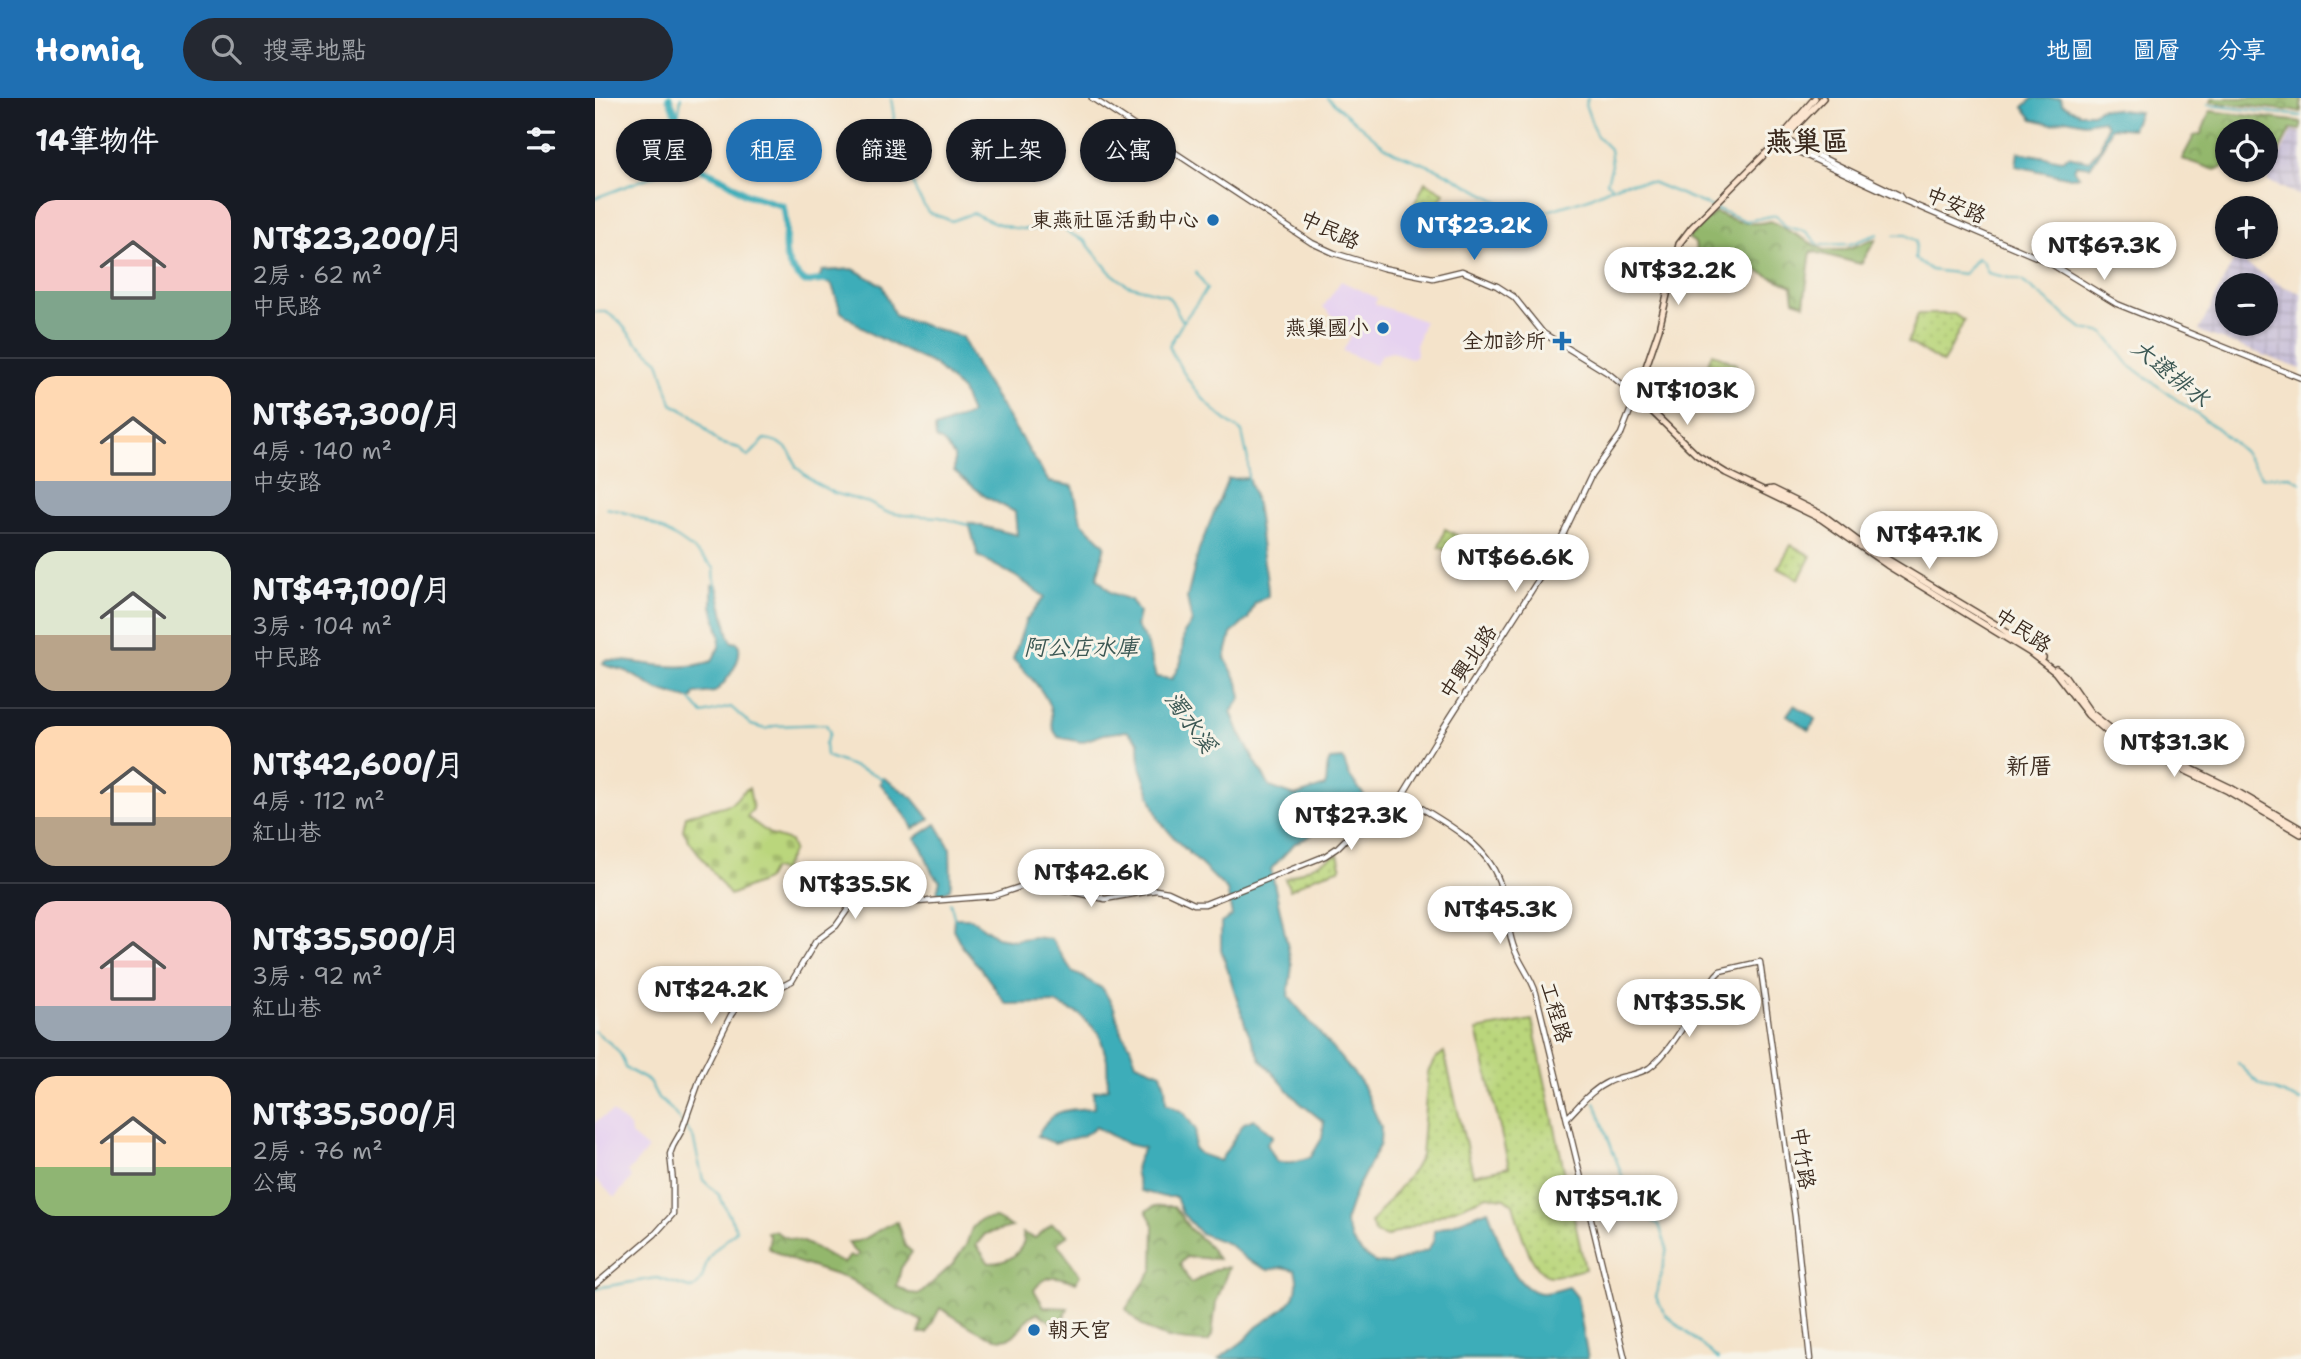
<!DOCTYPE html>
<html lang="zh-TW">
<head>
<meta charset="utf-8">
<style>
  body { margin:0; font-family:"Shantell Sans","LXGW WenKai TC",sans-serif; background:#242831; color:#f1f3f6; height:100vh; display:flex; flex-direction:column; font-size:26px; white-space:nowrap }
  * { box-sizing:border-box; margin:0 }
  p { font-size:23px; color:#9ea1a6 }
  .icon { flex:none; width:38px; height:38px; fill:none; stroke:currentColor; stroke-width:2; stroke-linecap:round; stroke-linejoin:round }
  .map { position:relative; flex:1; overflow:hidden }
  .side { display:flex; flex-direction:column; background:#171b24; width:595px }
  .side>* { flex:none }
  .top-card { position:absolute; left:21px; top:21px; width:665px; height:63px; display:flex; gap:14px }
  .buttons { position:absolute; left:1620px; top:21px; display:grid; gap:14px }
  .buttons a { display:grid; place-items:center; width:63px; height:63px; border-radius:50%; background:#171b24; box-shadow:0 2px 5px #0004; font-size:35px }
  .price { position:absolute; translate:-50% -60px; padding:0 16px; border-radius:24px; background:#fff; color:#222; font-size:23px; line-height:46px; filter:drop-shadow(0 2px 4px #0008) }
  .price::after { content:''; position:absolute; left:50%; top:42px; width:21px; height:16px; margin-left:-10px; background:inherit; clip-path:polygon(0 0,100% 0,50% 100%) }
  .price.current { background:#1f6fb2; color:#fff }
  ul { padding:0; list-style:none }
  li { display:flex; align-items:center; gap:21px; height:175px; padding:0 35px }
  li+li { border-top:2px solid #363941 }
  li span { display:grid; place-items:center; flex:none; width:196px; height:140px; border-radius:21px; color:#555 }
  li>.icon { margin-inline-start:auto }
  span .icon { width:84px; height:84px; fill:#fffc; stroke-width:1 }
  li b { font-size:30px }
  h2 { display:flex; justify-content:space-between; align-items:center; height:84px; padding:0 35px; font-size:30px }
  .tag { padding:0 24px; border-radius:32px; background:#171b24; box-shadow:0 2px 5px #0004; font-size:24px; line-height:63px }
  .tag.current { background:#1f6fb2; color:#fff }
  header { display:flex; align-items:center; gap:42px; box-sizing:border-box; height:98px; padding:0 35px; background:#1f6fb2; color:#fff }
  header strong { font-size:33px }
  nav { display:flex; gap:38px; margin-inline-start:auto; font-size:24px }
  .search { width:490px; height:63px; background:#242831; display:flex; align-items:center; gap:18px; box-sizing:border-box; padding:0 24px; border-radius:38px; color:#9ea1a6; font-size:26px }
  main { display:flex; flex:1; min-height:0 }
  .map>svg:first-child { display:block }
  .built { fill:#e6d2f0 }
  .industrial { fill:url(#industrial-grid); fill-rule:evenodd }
  .grass { fill:url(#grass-dots); stroke:#7a804d; stroke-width:2 }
  .forest { fill:url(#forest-crowns); stroke:#677045; stroke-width:2 }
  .cemetery { fill:url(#cemetery-stones); stroke:#7a804d; stroke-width:2 }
  .water { fill:#3dadb9; stroke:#3c6c6c; stroke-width:2 }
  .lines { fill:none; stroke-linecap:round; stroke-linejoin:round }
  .stream { stroke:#3dadb9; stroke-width:2 }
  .river { stroke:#3dadb9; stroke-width:7 }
  .tertiary-casing { stroke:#574638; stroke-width:7 }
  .secondary-casing { stroke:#574638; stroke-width:8 }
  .tertiary { stroke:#fff; stroke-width:4.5 }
  .secondary { stroke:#fce5cf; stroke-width:5 }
  .poi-dot { fill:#1f6fb2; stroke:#f7f3e8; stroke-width:2.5 }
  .labels { text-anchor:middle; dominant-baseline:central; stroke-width:6; stroke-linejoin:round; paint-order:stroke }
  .street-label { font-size:21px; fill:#3b2a1e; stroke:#f7f3e8 }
  .poi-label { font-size:21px; fill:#3b2a1e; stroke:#f7f3e8; text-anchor:end }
  .water-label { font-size:23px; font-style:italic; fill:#3c5854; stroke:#f7f3e8 }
  .neighbourhood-label { font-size:23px; fill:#3b2a1e; stroke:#f7f3e8 }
  .district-label { font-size:28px; font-weight:bold; fill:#3b2a1e; stroke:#f7f3e8 }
</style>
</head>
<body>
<header>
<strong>Homiq</strong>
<div class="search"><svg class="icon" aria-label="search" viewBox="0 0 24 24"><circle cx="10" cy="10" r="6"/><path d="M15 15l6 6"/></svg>搜尋地點</div>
<nav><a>地圖</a><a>圖層</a><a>分享</a></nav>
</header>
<main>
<section class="side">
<h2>14筆物件<svg class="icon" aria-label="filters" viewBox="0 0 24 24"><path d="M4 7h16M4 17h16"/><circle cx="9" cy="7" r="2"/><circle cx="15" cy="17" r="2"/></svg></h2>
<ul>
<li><span style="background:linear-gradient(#f6c9c9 65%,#7fa58c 0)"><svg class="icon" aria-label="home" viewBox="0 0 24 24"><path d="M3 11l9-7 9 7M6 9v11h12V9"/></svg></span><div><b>NT$23,200/月</b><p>2房 · 62 m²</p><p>中民路</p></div></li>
<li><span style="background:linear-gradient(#ffd9b3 75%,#9aa5b1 0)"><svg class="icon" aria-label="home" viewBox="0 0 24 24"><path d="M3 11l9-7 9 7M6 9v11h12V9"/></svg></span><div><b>NT$67,300/月</b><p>4房 · 140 m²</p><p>中安路</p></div></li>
<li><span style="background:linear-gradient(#dfe7d0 60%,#b9a48a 0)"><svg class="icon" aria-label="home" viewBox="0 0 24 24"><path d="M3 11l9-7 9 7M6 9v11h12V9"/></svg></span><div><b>NT$47,100/月</b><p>3房 · 104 m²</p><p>中民路</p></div></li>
<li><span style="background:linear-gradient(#ffd9b3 65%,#b9a48a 0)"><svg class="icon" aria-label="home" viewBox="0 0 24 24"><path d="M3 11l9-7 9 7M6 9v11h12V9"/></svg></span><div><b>NT$42,600/月</b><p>4房 · 112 m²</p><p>紅山巷</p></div></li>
<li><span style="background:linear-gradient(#f6c9c9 75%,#9aa5b1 0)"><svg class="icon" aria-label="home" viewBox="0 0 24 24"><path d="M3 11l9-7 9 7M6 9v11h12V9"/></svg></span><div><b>NT$35,500/月</b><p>3房 · 92 m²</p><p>紅山巷</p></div></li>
<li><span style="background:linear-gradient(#ffd9b3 65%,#8fb573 0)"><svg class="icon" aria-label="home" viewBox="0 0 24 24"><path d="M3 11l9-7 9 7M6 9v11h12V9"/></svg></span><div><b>NT$35,500/月</b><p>2房 · 76 m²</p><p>公寓</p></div></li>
</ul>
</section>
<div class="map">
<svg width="1706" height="1261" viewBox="0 0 1706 1261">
  <defs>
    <pattern id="industrial-grid" width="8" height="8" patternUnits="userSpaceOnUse" patternTransform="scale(1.75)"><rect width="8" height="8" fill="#c8bfd8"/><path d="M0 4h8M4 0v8" fill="none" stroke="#ada4b9"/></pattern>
    <pattern id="grass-dots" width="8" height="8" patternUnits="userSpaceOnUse" patternTransform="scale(1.75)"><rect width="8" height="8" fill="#bad67c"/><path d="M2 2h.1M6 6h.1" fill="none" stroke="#a1b86b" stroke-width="1.8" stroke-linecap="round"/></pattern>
    <pattern id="forest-crowns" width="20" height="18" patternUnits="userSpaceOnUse" patternTransform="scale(1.75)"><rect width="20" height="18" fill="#93b76c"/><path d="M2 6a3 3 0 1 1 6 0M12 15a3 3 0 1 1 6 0" fill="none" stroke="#799558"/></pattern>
    <pattern id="cemetery-stones" width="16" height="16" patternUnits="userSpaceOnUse" patternTransform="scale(1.75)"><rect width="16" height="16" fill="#bad67c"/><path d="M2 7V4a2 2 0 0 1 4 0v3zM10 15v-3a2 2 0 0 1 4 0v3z" fill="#a1b86b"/></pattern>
  </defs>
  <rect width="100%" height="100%" fill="#f7f3e8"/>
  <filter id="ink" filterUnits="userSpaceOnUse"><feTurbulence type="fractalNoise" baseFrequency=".0143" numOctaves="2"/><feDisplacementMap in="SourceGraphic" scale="14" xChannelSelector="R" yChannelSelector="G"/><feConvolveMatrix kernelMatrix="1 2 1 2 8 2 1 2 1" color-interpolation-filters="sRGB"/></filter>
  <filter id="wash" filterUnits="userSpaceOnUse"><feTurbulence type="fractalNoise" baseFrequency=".00686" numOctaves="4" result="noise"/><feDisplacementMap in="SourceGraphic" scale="28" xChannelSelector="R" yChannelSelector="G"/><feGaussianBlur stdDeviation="1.57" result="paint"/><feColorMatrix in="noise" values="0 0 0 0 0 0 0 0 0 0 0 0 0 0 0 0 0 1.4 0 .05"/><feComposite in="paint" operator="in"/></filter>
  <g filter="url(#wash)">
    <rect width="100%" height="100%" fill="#f4e3ca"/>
    <path class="built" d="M746 183 782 200 780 206 829 223 821 247 822 255 819 259 816 260 797 254 786 257 780 267 748 253 757 236 728 209Z
      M17 1014 35 1029 36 1037 53 1051 33 1074 37 1080 20 1099 0 1081V1024Z"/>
    <path class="industrial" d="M1697 33 1706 34V98L1672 83Z
      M1640 159 1687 188 1706 195V271L1604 233ZM1633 187H1671V226H1633Z"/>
    <path class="grass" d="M830 84 849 95 837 117 819 107Z
      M1323 216H1359L1369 223 1348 265 1313 244Z
      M1117 255 1141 266 1129 290 1108 280Z
      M850 431 882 447 874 464 844 449Z
      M1196 447 1216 458 1204 481 1183 470Z
      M743 756 746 768 744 771 719 779 695 792 690 781Z
      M937 922 990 1171C979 1173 967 1178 956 1178 935 1177 923 1123 918 1106L910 1100 892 1098 791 1139 780 1135 776 1125 819 1071 826 1058 833 974 840 961 849 954 878 1077 914 1069 882 932Z"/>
    <path class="forest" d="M1617 0H1706V14L1615 4Z
      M1615 13 1706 24V32L1696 31 1670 80 1655 72H1671V33H1633V67L1620 72 1587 61 1599 38 1606 36Z
      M1120 114C1140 123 1154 129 1176 123L1229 152H1248L1281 141 1266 166 1216 153 1209 206 1199 202 1197 188 1163 173 1143 180 1103 163 1100 145 1093 140Z
      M560 1108H579L595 1131 614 1148 623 1161 591 1159 585 1166 595 1185C609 1181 618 1168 634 1169L621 1205 617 1237 613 1244C577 1243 555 1241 531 1211L558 1171 559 1127 551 1113Z
      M401 1120 417 1129 390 1136 381 1147 394 1165C412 1164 421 1160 429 1144L427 1135 440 1140 457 1126 473 1137 462 1145 485 1177 481 1184C463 1178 452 1174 439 1192L449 1209 473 1210 464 1229 443 1215C427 1221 430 1228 419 1237 402 1252 362 1219 345 1210L332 1235H324L327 1223 290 1205 256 1182 199 1163 173 1150 175 1140 172 1134 180 1133C190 1142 201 1140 212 1146 226 1152 235 1161 249 1165L255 1158 261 1159 264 1156 258 1152 253 1144C274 1145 284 1127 302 1124L310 1148 317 1154 306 1170 302 1188 314 1195 325 1196 357 1167 371 1147 377 1130 385 1122Z"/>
    <path class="cemetery" d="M154 690 158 711 152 719 176 737 195 743 198 752 187 773 177 771 171 782 135 797 95 744 88 732 91 718C104 712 128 710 136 705 143 701 146 693 154 690Z"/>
    <path class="water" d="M1438 0H1466L1467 6 1484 15H1498L1506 10 1544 14 1537 31 1516 29C1510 47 1505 54 1495 69L1481 67 1479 72 1484 78 1476 80 1421 68 1423 54 1467 62 1473 58 1494 63 1505 50 1512 27 1508 22 1490 25 1471 21 1457 26 1438 21 1428 9Z
      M258 171 287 187 300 218 367 239 385 275 454 384 478 388 486 423 510 447 502 480 517 495 536 502 544 515 541 528 551 543 561 579 577 581 586 564 589 535 597 524 592 500 604 451 633 381 653 380C665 410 663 429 668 458 670 472 673 484 673 498L660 505 653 521 636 536 630 560 643 584 646 600 636 614 645 636 675 689 700 698 730 688C734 679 729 672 735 662L748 661 754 677 771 700 745 712 714 739 700 745 676 771 697 868 693 898 766 984 786 1029 785 1046 761 1092 750 1124 757 1143 767 1155 780 1165 795 1166 833 1152 839 1142V1133L893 1112C903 1136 916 1193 947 1195 956 1195 966 1191 974 1189L982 1199 993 1261H624C632 1254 640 1250 647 1244 653 1240 657 1233 663 1228 684 1214 710 1203 700 1172L687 1169 673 1172 652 1162 634 1146 605 1135 587 1115 581 1099H569L546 1093C538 1071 538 1069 549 1050L532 1046 501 1029C486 1042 477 1039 459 1045L442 1038C457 1010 469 1012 499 1010L498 994 513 990 512 962 504 935 484 916 460 905 411 906 390 876 367 848 358 831 359 820H375L402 839 419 842 439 839 456 841 477 873 508 891 519 910 526 933 535 948 541 965 566 975 570 988 571 1005 589 1015 601 1032 599 1050 605 1056 625 1063 649 1025 659 1021 678 1038 672 1046 682 1064H698L716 1059 727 1040 729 1024 704 1004 666 962 651 929 626 851V825L637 818 632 792 581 742 564 722 545 669 544 644 532 633 509 636 486 644 463 639C452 624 460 620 454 607 447 589 430 574 418 561L431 522 450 499 420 478 383 458 374 425 422 437 420 414 391 399 359 373V358L349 345 341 340 340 330 376 316 367 293 340 267 276 236 246 214 237 187 224 181 227 173Z
      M117 487 122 488 134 538 137 544 143 545C149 562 132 583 120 594L100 596 98 600 93 601 63 592 31 573 12 568 8 565 10 562C45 562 84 576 117 563L124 549 125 538 117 508Z
      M1199 607 1221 621 1214 632 1192 617Z
      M289 680 318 700 335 721 318 731 314 722 285 685Z
      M341 726 355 750 356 785 355 791 346 796 342 793 345 783C329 770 335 756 320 740Z"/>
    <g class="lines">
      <path class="stream" d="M296 0 299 19 296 31 322 96 333 114 357 123 378 115C404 128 433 138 461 126L476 136 489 142 515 174 532 187 571 197 576 202 588 224 574 248C588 278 607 304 633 324 638 328 643 330 647 334L653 362V382
        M732 0 789 48 801 55 845 72 912 108 915 112 916 128 922 133 936 129 949 114 994 100 1017 89
        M993 0 990 6 1001 37 1015 51 1017 67 1012 84 1017 89 1029 85 1056 84 1151 123 1181 117 1190 128 1212 134 1224 147 1255 146 1283 136
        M1613 7 1706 18
        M83 21 86 0
        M0 100 63 76 87 51
        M1299 137H1311L1321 143 1320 161 1336 172 1369 176 1382 160 1388 163 1393 175 1427 183 1488 231 1509 235 1535 268 1624 332 1649 354 1667 379 1694 378 1706 385
        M0 214H11L23 222 41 244 64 263 77 306 97 317 124 345 144 350 153 359 170 341C187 343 198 353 201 369L219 384 239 395 274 405 291 414 308 417 344 419 377 428
        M588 224 612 191 601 174
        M11 410C45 415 96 445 119 470L120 490
        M95 601 108 616 136 609 156 627 171 631 179 628 231 626 235 635 230 646 231 658 281 677 289 682
        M355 804 360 822
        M0 933C13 945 28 951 30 970L54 983 63 1000 76 1011 98 1039 108 1082 124 1097 141 1131 140 1134C132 1142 119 1150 114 1160 107 1171 111 1183 98 1191L62 1180 7 1189 0 1192
        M1643 965 1664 986 1706 1003
        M1000 1004 1040 1113 1064 1127 1072 1151 1061 1199 1070 1216 1123 1261"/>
      <path class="river" d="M74 0 83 21 84 44 93 65 130 82 151 96 188 108C197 144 177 158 210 184L231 182"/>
    </g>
  </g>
  <g filter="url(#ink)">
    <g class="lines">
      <defs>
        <path id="tertiary" d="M1187 40 1304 97 1307 101
          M1182 44 1303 100 1453 164 1522 206 1706 280
          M807 698C842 721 889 741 904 783 911 803 911 826 918 847 923 864 936 878 941 895L1030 1261
          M972 1020C985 1007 996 992 1013 984 1026 977 1042 978 1054 970 1078 953 1103 902 1121 877L1125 873 1165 864 1200 1119 1215 1261
          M0 1187 60 1136 78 1116V1084L75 1056 78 1048 87 1032 107 975 136 917 149 899 158 895 182 891 197 883 221 843 241 828 258 804 279 798 322 804 398 798 437 785 510 801 561 792 573 794 599 806H610L730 758 742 750 770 722 790 711 807 698 849 629 956 462 996 378 1026 336 1041 298 1013 275 948 235 919 199 902 188 867 173 838 180 788 170 739 155 717 145 497 0"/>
        <path id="secondary" d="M1220 0 1182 44 1097 129 1084 146 1064 231 1041 298 1102 357 1131 375 1226 421 1292 467 1434 554 1460 574 1493 617 1516 637 1633 693 1706 736
          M1182 44 1189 41 1228 0
          M1171 393 1177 392 1228 417 1267 446 1400 526 1448 560
          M1461 571 1470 578 1495 614 1520 634 1634 689 1706 731"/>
      </defs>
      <use href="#tertiary" class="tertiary-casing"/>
      <use href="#secondary" class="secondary-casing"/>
      <use href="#tertiary" class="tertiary"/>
      <use href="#secondary" class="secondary"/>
    </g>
  </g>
  <g class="poi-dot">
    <circle cx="618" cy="122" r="7"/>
    <circle cx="788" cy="230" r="7"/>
    <path d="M963.5 232.5h7v7h7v7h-7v7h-7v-7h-7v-7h7z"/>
    <circle cx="439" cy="1232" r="7"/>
  </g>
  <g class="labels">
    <g class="street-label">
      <text transform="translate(1361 107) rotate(23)">中安路</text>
      <text transform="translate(735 132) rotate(25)">中民路</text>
      <text transform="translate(1428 532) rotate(34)">中民路</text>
      <text transform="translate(873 564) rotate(-56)">中興北路</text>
      <text transform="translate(961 914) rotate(74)">工程路</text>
      <text transform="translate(1208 1060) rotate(82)">中竹路</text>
    </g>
    <g class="poi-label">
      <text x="604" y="122">東燕社區活動中心</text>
      <text x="774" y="230">燕巢國小</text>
      <text x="951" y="243">全加診所</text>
      <text x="453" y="1232" text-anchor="start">朝天宮</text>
    </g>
    <g class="water-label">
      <text transform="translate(1576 275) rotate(39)">大遼排水</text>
      <text x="486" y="549">阿公店水庫</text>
      <text transform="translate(596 624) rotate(54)">濁水溪</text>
    </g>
    <g class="neighbourhood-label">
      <text x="1434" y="668">新厝</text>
    </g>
    <g class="district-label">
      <text x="1212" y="43">燕巢區</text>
    </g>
  </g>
</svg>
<div class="buttons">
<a><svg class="icon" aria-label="locate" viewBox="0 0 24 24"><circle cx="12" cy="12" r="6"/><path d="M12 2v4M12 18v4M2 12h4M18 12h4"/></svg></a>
<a>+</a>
<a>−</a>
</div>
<b class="price current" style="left:879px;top:164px">NT$23.2K</b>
<b class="price" style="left:1509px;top:184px">NT$67.3K</b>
<b class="price" style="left:1083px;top:209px">NT$32.2K</b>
<b class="price" style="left:1092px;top:329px">NT$103K</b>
<b class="price" style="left:1334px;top:473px">NT$47.1K</b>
<b class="price" style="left:920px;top:496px">NT$66.6K</b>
<b class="price" style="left:1579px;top:681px">NT$31.3K</b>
<b class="price" style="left:756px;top:754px">NT$27.3K</b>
<b class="price" style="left:496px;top:811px">NT$42.6K</b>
<b class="price" style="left:260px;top:823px">NT$35.5K</b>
<b class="price" style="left:905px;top:848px">NT$45.3K</b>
<b class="price" style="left:116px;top:928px">NT$24.2K</b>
<b class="price" style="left:1094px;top:941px">NT$35.5K</b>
<b class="price" style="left:1013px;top:1137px">NT$59.1K</b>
<div class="top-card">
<a class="tag">買屋</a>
<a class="tag current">租屋</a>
<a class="tag">篩選</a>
<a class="tag">新上架</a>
<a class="tag">公寓</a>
</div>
</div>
</main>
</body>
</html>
